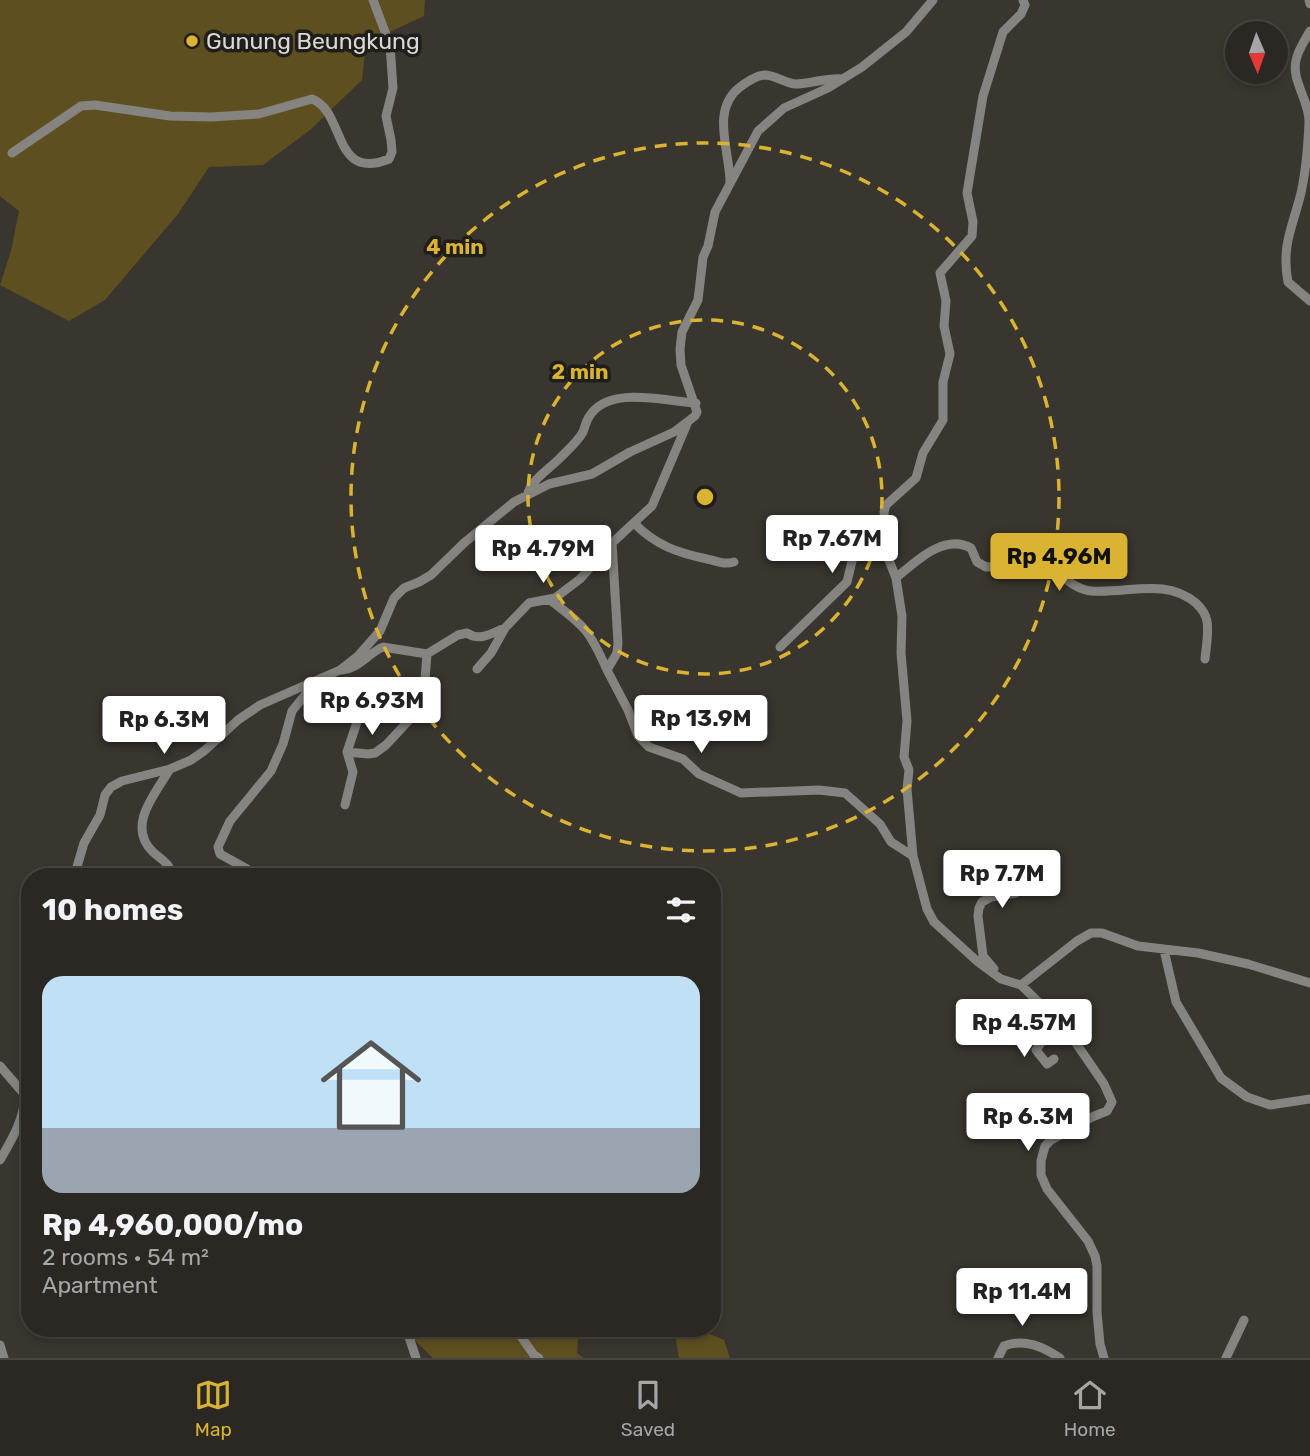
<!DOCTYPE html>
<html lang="en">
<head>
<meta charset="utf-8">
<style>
  body { margin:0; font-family:Rubik,sans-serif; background:#373430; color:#f1f3f6; height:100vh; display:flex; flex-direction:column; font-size:26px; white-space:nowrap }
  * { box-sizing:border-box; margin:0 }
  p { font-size:23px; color:#a6a6a6 }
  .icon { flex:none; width:38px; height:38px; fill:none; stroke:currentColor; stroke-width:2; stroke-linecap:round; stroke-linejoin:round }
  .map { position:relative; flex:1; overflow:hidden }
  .details { position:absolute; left:21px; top:868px; width:700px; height:469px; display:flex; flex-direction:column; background:#2b2823; border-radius:28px; box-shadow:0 4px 10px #0003,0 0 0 2px #474441 }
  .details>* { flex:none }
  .needle { width:46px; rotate:178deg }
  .tools { position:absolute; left:1225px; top:21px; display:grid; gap:14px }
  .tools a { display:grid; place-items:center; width:63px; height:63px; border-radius:50%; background:#2b2823; box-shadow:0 4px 10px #0003,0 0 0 2px #474441; font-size:35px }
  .price { position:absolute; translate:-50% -60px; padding:0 16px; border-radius:7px; background:#fff; color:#222; font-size:23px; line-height:46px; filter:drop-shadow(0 2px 4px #0008) }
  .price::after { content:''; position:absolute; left:50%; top:42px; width:21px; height:16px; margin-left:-10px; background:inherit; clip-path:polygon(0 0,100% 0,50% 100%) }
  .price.on { background:#dab333; color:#111 }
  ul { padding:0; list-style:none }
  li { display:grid; align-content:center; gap:14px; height:371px; padding:0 21px }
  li+li { border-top:2px solid #474441 }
  li span { display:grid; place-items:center; height:217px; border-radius:21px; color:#555 }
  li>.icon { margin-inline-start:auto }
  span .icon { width:126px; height:126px; fill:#fffc; stroke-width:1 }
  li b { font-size:30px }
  h2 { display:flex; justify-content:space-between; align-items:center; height:84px; padding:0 21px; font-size:30px }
  .tab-bar { display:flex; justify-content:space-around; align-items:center; height:98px; border-top:2px solid #474441; background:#2b2823; font-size:19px; color:#a6a6a6 }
  .tab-bar a { display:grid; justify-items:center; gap:4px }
  .tab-bar .on { color:#dab333 }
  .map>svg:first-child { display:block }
  .green { fill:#5e4f20 }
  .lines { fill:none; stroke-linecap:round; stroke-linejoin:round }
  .minor { stroke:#858480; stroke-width:9 }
  .ring { fill:none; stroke:#dab333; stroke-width:3.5; stroke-dasharray:12 9 }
  .poi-dot { fill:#dab333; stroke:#1f1e1a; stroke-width:2.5 }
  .labels { text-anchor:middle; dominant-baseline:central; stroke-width:7; stroke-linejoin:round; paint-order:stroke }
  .poi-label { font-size:23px; fill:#dbd9d5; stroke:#1f1e1a; text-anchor:start }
  .centre { fill:#dab333; stroke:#1f1e1a; stroke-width:3.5 }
  .ring-label { font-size:21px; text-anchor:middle; font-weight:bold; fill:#dab333; stroke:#1f1e1a; stroke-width:7; stroke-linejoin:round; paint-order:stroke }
</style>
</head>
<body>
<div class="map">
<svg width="1310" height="1358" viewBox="0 0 1310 1358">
  <rect width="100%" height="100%" fill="#39362f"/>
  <path class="green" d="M0 0H425L424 16 366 43 362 80 310 130 263 165 209 167 178 214 105 300 69 321 0 285 11 251 19 211 0 196Z
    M388 1328H579L577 1353 584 1358H433L407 1333Z
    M674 1328H696L724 1340 730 1358H679Z"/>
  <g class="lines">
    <path class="minor" d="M1023 0 1025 5 1021 14 1003 32 983 96 967 193 973 222 972 236 940 273 946 301 944 326 950 354 943 382V420L923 453 916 478 886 505 884 512 887 555 896 578 902 616 901 653 907 721 904 757 909 770 907 789 913 856 927 909 934 922 978 962 1001 979 1021 985 1077 941 1091 933H1102L1138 946 1198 953 1248 964 1310 983
      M1309 0 1310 4
      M1310 31C1305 40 1298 50 1296 60 1291 81 1310 101 1309 123 1308 145 1306 171 1301 193 1293 226 1281 245 1288 282L1310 301
      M12 153 81 106 95 105 170 116 211 117 259 114 312 99C346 112 332 182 389 159L392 152 391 140 386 116 393 88 390 45 373 0
      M730 183C730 151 710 110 740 87 747 82 755 76 764 75 776 75 784 83 795 84 812 84 826 77 843 79
      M527 496C531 479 550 469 562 456 569 449 578 441 583 432 585 427 586 421 589 417 608 384 667 402 696 403
      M634 523C655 545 678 553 707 559 718 561 722 565 734 562
      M612 543 618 643 617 653 607 670 628 710 638 736 649 747 683 759 699 774 741 793 819 790 845 793 880 824 891 842 913 856
      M896 578C915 562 944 533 971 548L977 562 986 567C1000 566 1015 559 1029 560 1053 562 1068 589 1091 591 1127 594 1165 577 1196 603 1201 608 1206 614 1207 621 1209 633 1206 647 1205 659
      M550 600C584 625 590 631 607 670
      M780 647 847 582 852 561 868 530 884 524
      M477 669 491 653 505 628 529 603 555 598 580 579 612 543 652 506 687 424
      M342 670C360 668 367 654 383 647L427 654 458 635 467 633C480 642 492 633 505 628
      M347 752 357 722
      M170 769C155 794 126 826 153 852 164 862 168 861 173 877
      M345 805 353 772 347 752 368 754 375 753 386 745 423 705 427 654
      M74 877 84 843 100 815 105 795 111 787 122 781 170 769 191 760 204 751 238 720 260 705 340 670 358 656 380 631 394 598 404 588 419 582 431 575 464 543 514 502 549 484 592 474 630 452 674 432 695 416 697 412 681 365 680 349 682 332 698 300 703 257 708 246 715 212 758 131 784 108 828 88 862 67 906 32 933 0
      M251 877 247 869 220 854 218 847 230 821 271 771 283 744 292 711 314 684
      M1164 950 1176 1002 1221 1078 1247 1097 1270 1105 1310 1099
      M994 969 983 956 978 916 979 908 982 902 991 897 1016 893 1025 884 1038 859
      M1021 985 1067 1030 1104 1084 1112 1102 1107 1111 1092 1117 1051 1140 1045 1146 1041 1161V1175L1047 1189 1088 1241 1095 1256 1097 1266V1312L1100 1344 1104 1358
      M1054 1059 1047 1064 1036 1050 1056 1021
      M0 1066 25 1095C24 1120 12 1139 0 1160
      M398 1328 409 1337 416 1358
      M515 1328 534 1355 539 1358
      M0 1345 4 1358
      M998 1358 1004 1346C1025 1338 1043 1347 1060 1358
      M1226 1358 1244 1320"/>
  </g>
  <g class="ring">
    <circle cx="705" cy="497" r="177"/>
    <circle cx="705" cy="497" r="354"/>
  </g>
  <circle class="poi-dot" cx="192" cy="41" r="7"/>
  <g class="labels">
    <g class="poi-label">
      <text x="206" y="41">Gunung Beungkung</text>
    </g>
  </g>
  <circle cx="705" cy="497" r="10" class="centre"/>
  <g class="ring-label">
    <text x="455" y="254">4 min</text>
    <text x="580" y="379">2 min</text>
  </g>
</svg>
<div class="tools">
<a><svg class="needle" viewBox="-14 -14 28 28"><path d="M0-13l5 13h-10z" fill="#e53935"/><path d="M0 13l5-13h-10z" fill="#a6a6a6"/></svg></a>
</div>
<b class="price" style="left:832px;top:575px">Rp 7.67M</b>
<b class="price" style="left:543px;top:585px">Rp 4.79M</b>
<b class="price on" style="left:1059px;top:593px">Rp 4.96M</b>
<b class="price" style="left:372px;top:737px">Rp 6.93M</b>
<b class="price" style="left:701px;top:755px">Rp 13.9M</b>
<b class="price" style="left:164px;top:756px">Rp 6.3M</b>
<b class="price" style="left:1002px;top:910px">Rp 7.7M</b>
<b class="price" style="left:1024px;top:1059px">Rp 4.57M</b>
<b class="price" style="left:1028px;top:1153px">Rp 6.3M</b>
<b class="price" style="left:1022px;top:1328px">Rp 11.4M</b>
<section class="details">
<h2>10 homes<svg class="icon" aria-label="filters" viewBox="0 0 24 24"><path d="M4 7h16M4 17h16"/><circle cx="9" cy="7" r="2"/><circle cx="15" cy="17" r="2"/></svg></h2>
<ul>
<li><span style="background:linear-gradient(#bfe0f5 70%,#9aa5b1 0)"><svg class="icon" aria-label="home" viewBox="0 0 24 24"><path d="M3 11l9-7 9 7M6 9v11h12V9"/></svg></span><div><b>Rp 4,960,000/mo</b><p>2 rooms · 54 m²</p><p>Apartment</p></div></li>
</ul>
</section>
</div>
<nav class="tab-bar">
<a class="on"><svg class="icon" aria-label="map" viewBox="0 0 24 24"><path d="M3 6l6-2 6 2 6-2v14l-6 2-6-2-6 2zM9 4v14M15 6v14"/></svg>Map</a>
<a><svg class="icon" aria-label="saved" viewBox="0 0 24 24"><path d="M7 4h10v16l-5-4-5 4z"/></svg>Saved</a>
<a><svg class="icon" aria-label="home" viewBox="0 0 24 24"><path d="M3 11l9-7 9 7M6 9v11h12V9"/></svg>Home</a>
</nav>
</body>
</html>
